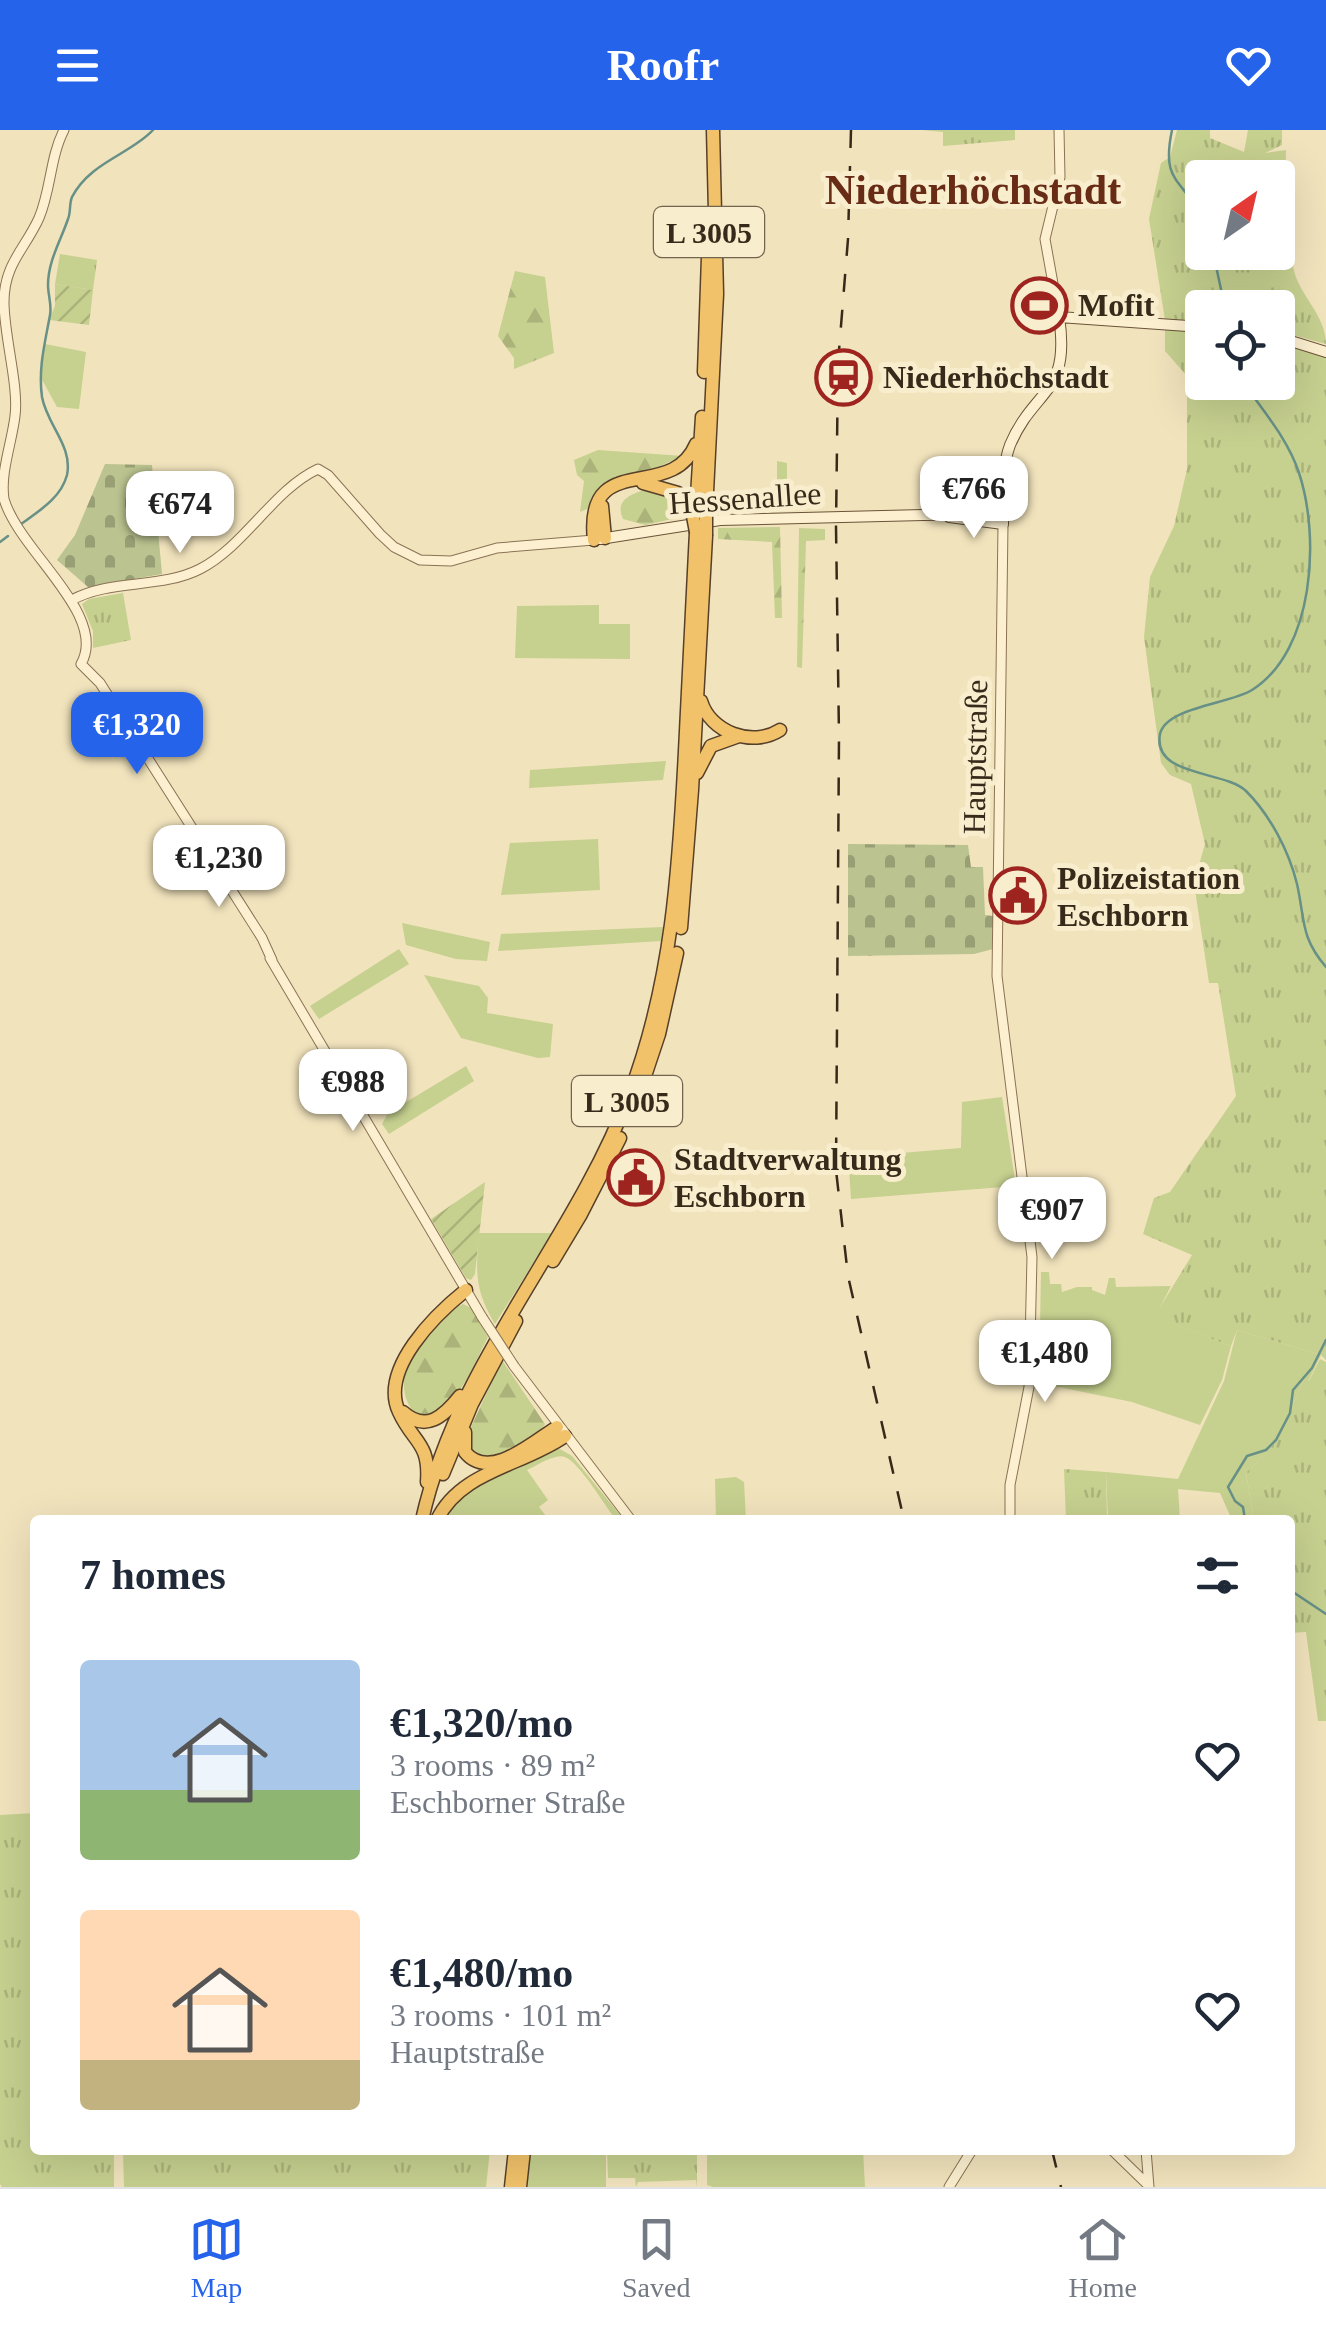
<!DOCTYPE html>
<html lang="en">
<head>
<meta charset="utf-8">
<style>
  body { margin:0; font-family:Georgia,serif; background:#f6f6f7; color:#1f2937; height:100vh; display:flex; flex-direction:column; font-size:38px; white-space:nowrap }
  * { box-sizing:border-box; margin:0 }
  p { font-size:32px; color:#747a83 }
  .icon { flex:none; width:55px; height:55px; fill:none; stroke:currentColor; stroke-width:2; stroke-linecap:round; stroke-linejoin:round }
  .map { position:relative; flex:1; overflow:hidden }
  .drawer { position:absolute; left:30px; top:1385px; width:1265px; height:640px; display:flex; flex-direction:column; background:#fff; border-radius:10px; box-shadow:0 10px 40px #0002 }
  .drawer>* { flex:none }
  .needle { width:65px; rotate:34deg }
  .fabs { position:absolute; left:1185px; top:30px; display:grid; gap:20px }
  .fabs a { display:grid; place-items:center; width:110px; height:110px; border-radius:10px; background:#fff; box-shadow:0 10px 40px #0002; font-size:50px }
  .price { position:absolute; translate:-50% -85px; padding:0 22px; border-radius:20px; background:#fff; color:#222; font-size:32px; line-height:65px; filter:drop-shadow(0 2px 5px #0008) }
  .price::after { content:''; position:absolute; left:50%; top:60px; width:30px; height:22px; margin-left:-15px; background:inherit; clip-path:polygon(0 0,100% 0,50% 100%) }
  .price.active { background:#2563eb; color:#fff }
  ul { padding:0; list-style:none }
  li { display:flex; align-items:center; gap:30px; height:250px; padding:0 50px }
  li span { display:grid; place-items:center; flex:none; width:280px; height:200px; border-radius:10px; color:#555 }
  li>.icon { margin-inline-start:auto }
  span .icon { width:120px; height:120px; fill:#fffc; stroke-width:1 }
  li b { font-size:42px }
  h2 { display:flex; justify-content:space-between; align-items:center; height:120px; padding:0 50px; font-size:42px }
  header { display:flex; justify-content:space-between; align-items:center; height:130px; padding:0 50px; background:#2563eb; color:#fff; font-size:45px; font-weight:800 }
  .dock { display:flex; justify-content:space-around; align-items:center; height:140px; border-top:2px solid #e0e1e3; background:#fff; font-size:28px; color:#747a83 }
  .dock a { display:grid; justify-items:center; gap:5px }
  .dock .active { color:#2563eb }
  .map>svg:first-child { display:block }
  .grass { fill:#c6d08f }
  .forest { fill:url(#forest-firs) }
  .cemetery { fill:url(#cemetery-stones) }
  .park { fill:url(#park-tufts); fill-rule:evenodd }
  .garden { fill:url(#garden-furrows) }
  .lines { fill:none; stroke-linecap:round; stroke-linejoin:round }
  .stream { stroke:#679087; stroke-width:2.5 }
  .tertiary-casing { stroke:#8a7354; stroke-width:11 }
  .secondary-casing { stroke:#6b5438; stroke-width:12 }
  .trunk-casing { stroke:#574029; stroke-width:15 }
  .tertiary { stroke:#fcf0d0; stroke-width:9 }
  .secondary { stroke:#fcf0d0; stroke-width:10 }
  .trunk { stroke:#f1c26a; stroke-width:12 }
  .rail { stroke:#382a1a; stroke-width:2.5; stroke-dasharray:18 18; stroke-linecap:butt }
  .tertiary-bridge-casing { stroke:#8a7354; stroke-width:11; stroke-linecap:butt }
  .trunk-bridge-casing { stroke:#574029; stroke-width:15; stroke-linecap:butt }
  .tertiary-bridge { stroke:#fcf0d0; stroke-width:9 }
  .trunk-bridge { stroke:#f1c26a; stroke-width:12 }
  .labels { text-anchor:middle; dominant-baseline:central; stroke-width:10; stroke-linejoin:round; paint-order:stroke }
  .shield { fill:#f8edcc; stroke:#72644f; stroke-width:2.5 }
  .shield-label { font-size:30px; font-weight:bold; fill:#382a1a }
  .poi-label { font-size:32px; font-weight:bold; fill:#382a1a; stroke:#f8edcc; text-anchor:start }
  .street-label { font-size:32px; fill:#382a1a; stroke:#f8edcc }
  .district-label { font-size:42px; font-weight:bold; fill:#682b16; stroke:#f8edcc }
</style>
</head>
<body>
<header><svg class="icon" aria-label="menu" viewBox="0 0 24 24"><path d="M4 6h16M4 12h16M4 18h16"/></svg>Roofr<svg class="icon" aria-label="heart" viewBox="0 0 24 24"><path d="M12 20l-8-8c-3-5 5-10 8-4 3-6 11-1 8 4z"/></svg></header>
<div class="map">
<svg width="1326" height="2057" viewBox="0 0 1326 2057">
  <defs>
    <pattern id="forest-firs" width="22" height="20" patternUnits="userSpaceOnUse" patternTransform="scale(2.5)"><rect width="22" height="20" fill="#c6d08f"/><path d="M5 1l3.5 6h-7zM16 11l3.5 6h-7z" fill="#abb37b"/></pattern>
    <pattern id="cemetery-stones" width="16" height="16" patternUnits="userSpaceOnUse" patternTransform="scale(2.5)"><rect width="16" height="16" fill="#bbc390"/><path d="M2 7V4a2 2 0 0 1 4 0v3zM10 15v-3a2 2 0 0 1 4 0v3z" fill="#999f75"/></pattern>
    <pattern id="park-tufts" width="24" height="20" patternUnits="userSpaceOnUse" patternTransform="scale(2.5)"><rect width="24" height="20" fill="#c6d08f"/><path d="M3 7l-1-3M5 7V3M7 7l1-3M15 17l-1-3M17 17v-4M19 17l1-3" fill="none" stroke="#abb37b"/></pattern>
    <pattern id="garden-furrows" width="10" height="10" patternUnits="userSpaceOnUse" patternTransform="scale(2.5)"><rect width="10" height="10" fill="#c6d08f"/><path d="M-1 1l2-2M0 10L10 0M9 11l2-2" fill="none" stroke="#abb37b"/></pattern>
  </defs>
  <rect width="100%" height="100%" fill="#f1e3bc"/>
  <path class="grass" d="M45 214 86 222 79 279 57 277 40 246Z
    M599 475V494H630V529L515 528 517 476Z
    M666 631 663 650 529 658 530 640Z
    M598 709 600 760 501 765 510 713Z
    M402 793 490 812 487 831 456 829 406 815Z
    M663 797 661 811 498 821 501 804Z
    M399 819 409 834 319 889 310 876Z
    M424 845 479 856 488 868 487 883 553 894 550 927 538 928 461 908Z
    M466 936 474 951 389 1004 382 994 388 983Z
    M1002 967 1016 1056 851 1069 849 1038H865V1026L961 1018 962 972Z
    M479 1103H552L495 1194C474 1159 476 1142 479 1103Z
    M1041 1142H1049L1050 1154H1061L1062 1162 1077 1157H1092V1160L1105 1165 1109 1148H1115L1116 1157 1171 1156 1155 1187 1231 1216 1222 1250 1200 1295 1132 1272 1039 1253Z
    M1237 1200 1321 1225 1308 1252 1304 1249 1277 1311 1246 1343 1254 1390H1232L1220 1363 1178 1359 1180 1390H1108L1106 1342 1178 1349 1224 1251Z
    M558 1318 572 1326 624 1390H616C605 1376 580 1333 565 1327 555 1323 536 1336 527 1340L548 1370 539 1377 549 1390H442L446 1380 476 1353Z
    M736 1347 744 1352 746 1390H716L715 1349Z
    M531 2020H606V2057H527Z
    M707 2020H863L865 2057H713L707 2055Z"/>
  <path class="forest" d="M515 141 545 147 554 223 514 239V228L498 206Z
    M598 320 683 326 597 364 589 378 580 382 584 351 577 345 574 330Z
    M777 331 787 333V380L718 379 717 368H777Z
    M644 360 677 370 685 380 681 387 645 395 623 389C615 371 629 365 644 360Z
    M780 397 782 488H775L772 412 718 409V398Z
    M799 398 825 399V410L806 411 802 538 797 537Z
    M463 1174 471 1178 488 1207C473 1235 456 1288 417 1286 381 1249 427 1192 463 1174Z
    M502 1230 545 1294C537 1313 501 1328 481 1330L464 1312Z"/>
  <path class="cemetery" d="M105 334 152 335 162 444 88 457 57 430 75 405Z
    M848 714 968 715 971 737H983L985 785 993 786V819L974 824 848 826Z"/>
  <path class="park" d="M922 0H1015V10L943 16V2Z
    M1177 0H1210V8L1244 22 1248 0H1282V15L1265 23 1286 20 1285 68H1288C1293 92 1288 117 1294 141 1301 167 1326 186 1326 214L1278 201V178H1202V194L1165 190 1149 89 1161 33 1170 27ZM1202 48H1278V122H1202Z
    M60 124 97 130 93 160 55 154Z
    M1165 199 1202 203V252H1278V213L1326 227V1230L1321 1225 1237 1200 1231 1216 1154 1187 1192 1125 1143 1104 1154 1068 1170 1062 1236 966 1218 853H1209L1194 753 1205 714 1191 654 1170 645 1161 633 1144 507 1150 447 1174 396 1187 339V246L1165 221Z
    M123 463 131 510 93 518V501L82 474 89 469Z
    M1320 1229 1326 1232V1591H1318L1306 1502 1290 1503V1390H1254L1246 1343 1277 1311 1304 1249 1309 1251Z
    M1064 1339 1106 1342 1107 1390H1066Z
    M35 1683V2020H114V2057H2L0 2054V1685Z
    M123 2020H490L486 2057H124Z
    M607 2020H697V2057L696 2050 638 2052 636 2057 635 2048H608Z"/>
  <path class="garden" d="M55 154 93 160 89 195 49 190 55 176Z
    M485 1052 475 1144 471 1150 466 1148 431 1089Z"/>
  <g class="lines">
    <path class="stream" d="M1172 0C1161 53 1181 47 1202 87
      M1213 122 1225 178
      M1243 252C1263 281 1288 309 1299 343 1320 406 1315 520 1252 560 1230 574 1166 577 1160 604 1152 647 1224 640 1246 661 1270 685 1289 721 1297 754 1305 789 1300 807 1326 837
      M21 394C39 381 61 368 67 345 73 316 47 295 42 267 38 238 45 213 50 185 52 175 48 165 48 155 48 131 61 110 68 89 71 82 69 74 72 67 90 32 131 24 153 0
      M0 412 8 406
      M1245 1390 1243 1377 1235 1371 1228 1357 1247 1326 1266 1320 1276 1310 1290 1283 1293 1260 1312 1238 1326 1210
      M1290 1460 1326 1484"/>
    <defs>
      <path id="tertiary" d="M64 0C50 27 51 60 39 88 25 119 4 134 4 172 4 206 19 256 15 286 12 312 0 343 4 369 19 421 109 485 81 534L100 553 262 808 272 830
        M1059 0 1060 47 1045 109 1059 187
        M1003 394 997 846 1032 1127 1029 1257 1010 1355V1390
        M72 470C110 449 161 459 200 439 245 416 273 360 318 339L328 345 380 404 394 417 420 430 451 431 497 418 594 410
        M270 828 482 1187
        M514 1236 631 1390
        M1112 2020 1149 2056
        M1146 2020 1149 2057
        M949 2057 972 2020"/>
      <path id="secondary" d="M1278 207 1326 222
        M949 387 1003 394C1004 369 1001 339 1010 315 1034 258 1071 265 1059 187L1202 197
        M600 409 720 390 1004 383"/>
      <path id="trunk" d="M704 242 708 127
        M643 353 678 363 692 381
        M602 376 605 408
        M696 381 702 287
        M706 382 717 164 713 0
        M594 410C584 318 671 374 696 314
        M701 571C710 602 752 618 780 600
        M697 643 711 616 739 606
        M681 798 692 660 706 406
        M641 958 659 904 677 823
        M553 1131 580 1086 620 1008
        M403 1282C426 1303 444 1286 460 1266
        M465 1302V1322C489 1352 533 1312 557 1297
        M443 1344 472 1274 516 1191
        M427 1352C430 1312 413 1313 399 1282 379 1239 436 1184 466 1160
        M422 1390C458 1229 573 1114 630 963 672 852 679 738 685 621 688 548 693 475 696 402
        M437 1390C460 1341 522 1336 565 1306
        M511 2057 515 2020
        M520 2057 524 2020"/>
    </defs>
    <use href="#tertiary" class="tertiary-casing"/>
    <use href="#secondary" class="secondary-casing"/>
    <use href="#trunk" class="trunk-casing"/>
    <use href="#tertiary" class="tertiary"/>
    <use href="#secondary" class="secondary"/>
    <use href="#trunk" class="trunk"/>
    <path class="rail" d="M851 0 848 109 838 233 836 397 839 606 836 1040 848 1146 904 1390
      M1052 2020 1061 2057"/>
    <defs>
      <path id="tertiary-bridge" d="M482 1187 514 1236"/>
      <path id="trunk-bridge" d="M692 381 696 402
        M706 406V382"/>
    </defs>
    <use href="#tertiary-bridge" class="tertiary-bridge-casing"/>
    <use href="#trunk-bridge" class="trunk-bridge-casing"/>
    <use href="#tertiary-bridge" class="tertiary-bridge"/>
    <use href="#trunk-bridge" class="trunk-bridge"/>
  </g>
  <defs>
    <symbol id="stadium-ring" viewBox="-11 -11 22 22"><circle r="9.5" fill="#f8edcc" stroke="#9e241f" stroke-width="1.5"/><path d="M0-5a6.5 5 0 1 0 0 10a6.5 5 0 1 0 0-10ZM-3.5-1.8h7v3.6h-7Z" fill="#9e241f"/></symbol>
    <symbol id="station-ring" viewBox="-11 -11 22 22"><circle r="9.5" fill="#f8edcc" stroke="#9e241f" stroke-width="1.5"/><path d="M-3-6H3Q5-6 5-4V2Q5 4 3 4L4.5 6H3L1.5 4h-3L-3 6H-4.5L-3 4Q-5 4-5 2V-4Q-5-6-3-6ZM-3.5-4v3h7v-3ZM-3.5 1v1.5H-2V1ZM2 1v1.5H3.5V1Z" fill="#9e241f"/></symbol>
    <symbol id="civic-ring" viewBox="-11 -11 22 22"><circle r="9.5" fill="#f8edcc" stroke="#9e241f" stroke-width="1.5"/><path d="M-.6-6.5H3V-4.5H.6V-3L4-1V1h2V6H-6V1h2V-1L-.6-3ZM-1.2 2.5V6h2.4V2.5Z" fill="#9e241f"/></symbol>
  </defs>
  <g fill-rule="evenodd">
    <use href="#stadium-ring" x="1008" y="144" width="63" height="63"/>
    <use href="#station-ring" x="812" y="216" width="63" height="63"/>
    <use href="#civic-ring" x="986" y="734" width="63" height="63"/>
    <use href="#civic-ring" x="604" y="1016" width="63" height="63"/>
  </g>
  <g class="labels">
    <g class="shield">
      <rect x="654" y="77" width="110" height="50" rx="8"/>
      <rect x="572" y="946" width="110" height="50" rx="8"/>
    </g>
    <g class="shield-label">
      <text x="709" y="102">L 3005</text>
      <text x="627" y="971">L 3005</text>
    </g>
    <g class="poi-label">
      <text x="1078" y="175">Mofit</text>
      <text x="883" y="247">Niederhöchstadt</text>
      <text x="1057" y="748">Polizeistation<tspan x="1057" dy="37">Eschborn</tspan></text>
      <text x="674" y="1029">Stadtverwaltung<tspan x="674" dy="37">Eschborn</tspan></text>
    </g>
    <g class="street-label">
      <text transform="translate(745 368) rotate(-4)">Hessenallee</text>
      <text transform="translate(975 627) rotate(-89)">Hauptstraße</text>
    </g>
    <g class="district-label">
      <text x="973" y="60">Niederhöchstadt</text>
    </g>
  </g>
</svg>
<div class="fabs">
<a><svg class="needle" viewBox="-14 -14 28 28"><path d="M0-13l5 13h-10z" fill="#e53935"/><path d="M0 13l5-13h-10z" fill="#747a83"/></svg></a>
<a><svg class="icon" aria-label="locate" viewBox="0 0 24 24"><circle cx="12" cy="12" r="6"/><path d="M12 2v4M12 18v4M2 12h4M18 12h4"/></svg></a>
</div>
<b class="price" style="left:974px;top:411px">€766</b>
<b class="price" style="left:180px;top:426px">€674</b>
<b class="price active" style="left:137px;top:647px">€1,320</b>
<b class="price" style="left:219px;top:780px">€1,230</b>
<b class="price" style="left:353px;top:1004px">€988</b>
<b class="price" style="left:1052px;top:1132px">€907</b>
<b class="price" style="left:1045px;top:1275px">€1,480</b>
<section class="drawer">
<h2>7 homes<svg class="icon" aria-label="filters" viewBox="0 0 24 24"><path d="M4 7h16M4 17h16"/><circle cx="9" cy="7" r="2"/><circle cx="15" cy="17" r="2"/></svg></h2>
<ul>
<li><span style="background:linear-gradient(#a9c7e8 65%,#8fb573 0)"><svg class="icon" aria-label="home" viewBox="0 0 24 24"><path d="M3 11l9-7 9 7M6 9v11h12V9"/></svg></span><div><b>€1,320/mo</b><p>3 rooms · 89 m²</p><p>Eschborner Straße</p></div><svg class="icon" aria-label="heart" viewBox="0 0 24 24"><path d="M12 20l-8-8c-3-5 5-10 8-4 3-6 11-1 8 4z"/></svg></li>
<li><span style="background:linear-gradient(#ffd9b3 75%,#c2b280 0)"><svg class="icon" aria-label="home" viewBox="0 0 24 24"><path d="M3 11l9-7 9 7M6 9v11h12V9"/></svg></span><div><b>€1,480/mo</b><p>3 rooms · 101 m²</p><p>Hauptstraße</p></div><svg class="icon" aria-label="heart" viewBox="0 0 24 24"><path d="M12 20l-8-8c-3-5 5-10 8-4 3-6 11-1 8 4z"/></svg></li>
</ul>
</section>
</div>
<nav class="dock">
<a class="active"><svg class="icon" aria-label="map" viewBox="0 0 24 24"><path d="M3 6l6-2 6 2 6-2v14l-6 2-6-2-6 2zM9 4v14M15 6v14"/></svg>Map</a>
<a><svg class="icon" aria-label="saved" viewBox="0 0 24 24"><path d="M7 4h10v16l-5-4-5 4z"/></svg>Saved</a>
<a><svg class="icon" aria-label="home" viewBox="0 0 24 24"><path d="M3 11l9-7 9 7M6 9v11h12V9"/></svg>Home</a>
</nav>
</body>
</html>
